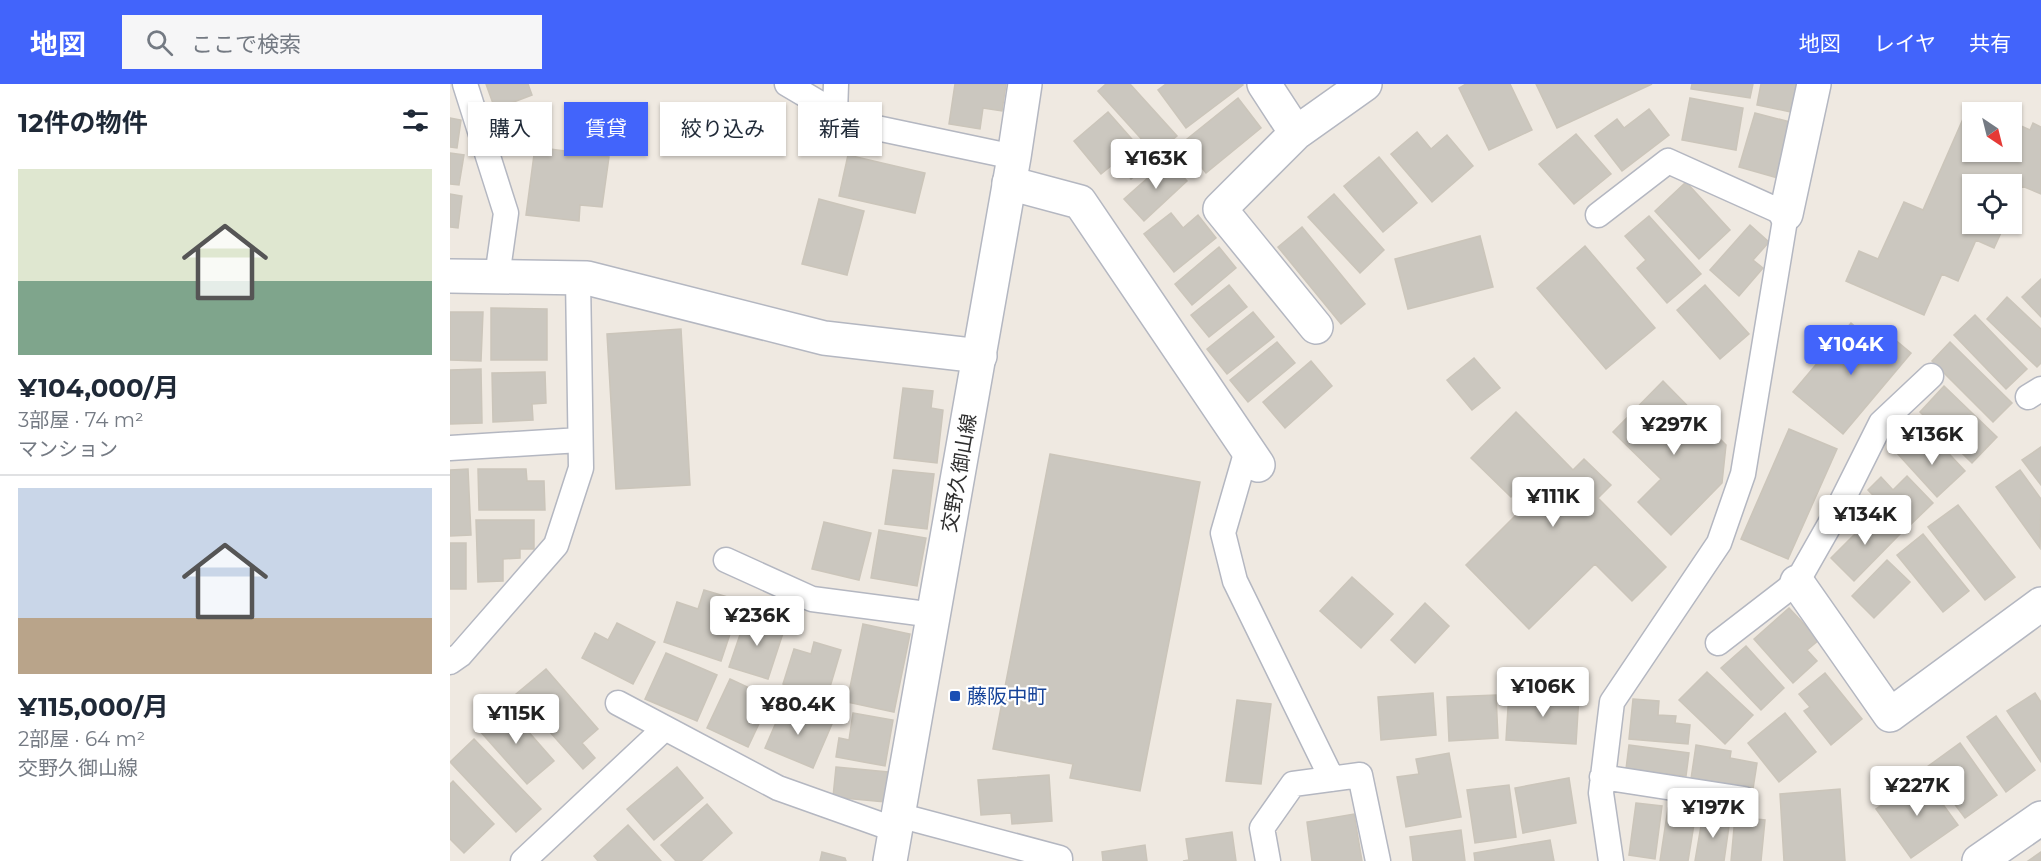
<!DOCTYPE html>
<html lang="ja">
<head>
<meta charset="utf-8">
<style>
  body { margin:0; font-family:Montserrat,"Noto Sans JP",sans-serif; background:#f6f6f7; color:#1f2937; height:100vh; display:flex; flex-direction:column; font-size:22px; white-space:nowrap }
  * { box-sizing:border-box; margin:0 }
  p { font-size:20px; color:#747a83 }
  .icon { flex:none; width:33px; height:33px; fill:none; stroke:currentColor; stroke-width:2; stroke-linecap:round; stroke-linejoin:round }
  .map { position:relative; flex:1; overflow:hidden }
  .side { display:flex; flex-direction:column; background:#fff; width:450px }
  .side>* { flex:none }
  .top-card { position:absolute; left:18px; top:18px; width:570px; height:54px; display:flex; gap:12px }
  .needle { width:39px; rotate:145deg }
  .tools { position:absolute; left:1512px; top:18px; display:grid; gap:12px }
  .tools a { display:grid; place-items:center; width:60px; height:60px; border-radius:0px; background:#fff; box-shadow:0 2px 4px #0004; font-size:30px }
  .price { position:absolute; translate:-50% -51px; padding:0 14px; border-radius:6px; background:#fff; color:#222; font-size:20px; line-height:39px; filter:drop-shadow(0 2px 3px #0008) }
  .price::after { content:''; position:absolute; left:50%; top:36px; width:18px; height:14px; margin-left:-9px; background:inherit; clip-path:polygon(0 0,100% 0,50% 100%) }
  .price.selected { background:#4264fb; color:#fff }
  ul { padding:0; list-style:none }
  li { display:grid; align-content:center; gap:12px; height:318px; padding:0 18px }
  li+li { border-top:2px solid #e0e1e3 }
  li span { display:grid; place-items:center; height:186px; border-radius:0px; color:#555 }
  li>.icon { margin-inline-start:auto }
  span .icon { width:108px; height:108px; fill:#fffc; stroke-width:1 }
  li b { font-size:26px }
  h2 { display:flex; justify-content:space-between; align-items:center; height:72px; padding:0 18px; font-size:26px }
  .chip { padding:0 21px; border-radius:0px; background:#fff; box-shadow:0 2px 4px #0004; font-size:21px; line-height:54px }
  .chip.selected { background:#4264fb; color:#fff }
  header { display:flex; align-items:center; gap:36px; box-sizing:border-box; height:84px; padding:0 30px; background:#4264fb; color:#fff }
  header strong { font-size:28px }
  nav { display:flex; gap:33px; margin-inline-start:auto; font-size:21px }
  .search { width:420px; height:54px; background:#f6f6f7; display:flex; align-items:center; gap:15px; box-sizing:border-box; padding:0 21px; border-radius:0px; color:#747a83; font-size:22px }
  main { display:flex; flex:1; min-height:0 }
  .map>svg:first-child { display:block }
  .building { fill:#cbc7bf; stroke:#cbc5ba; stroke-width:1.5 }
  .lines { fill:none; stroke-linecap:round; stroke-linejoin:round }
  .service-casing { stroke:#b4b7c1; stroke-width:27 }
  .minor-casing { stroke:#b4b7c1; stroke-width:36 }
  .tertiary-casing { stroke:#b4b7c1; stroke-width:36 }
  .secondary-casing { stroke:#b4b7c1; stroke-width:36 }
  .service { stroke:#fff; stroke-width:24 }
  .minor { stroke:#fff; stroke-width:33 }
  .tertiary { stroke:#fff; stroke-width:33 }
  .secondary { stroke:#fff; stroke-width:33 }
  .transit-dot { fill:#1a4fb4; stroke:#fff; stroke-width:2 }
  .labels { text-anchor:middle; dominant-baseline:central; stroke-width:4.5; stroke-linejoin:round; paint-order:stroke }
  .street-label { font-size:20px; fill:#2e2e2e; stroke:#fff }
  .transit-label { font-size:20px; fill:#164399; stroke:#fff; text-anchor:start }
</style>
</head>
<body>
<header>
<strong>地図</strong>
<div class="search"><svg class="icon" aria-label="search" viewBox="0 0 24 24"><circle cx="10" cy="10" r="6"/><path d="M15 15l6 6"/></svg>ここで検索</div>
<nav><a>地図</a><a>レイヤ</a><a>共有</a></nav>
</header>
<main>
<section class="side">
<h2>12件の物件<svg class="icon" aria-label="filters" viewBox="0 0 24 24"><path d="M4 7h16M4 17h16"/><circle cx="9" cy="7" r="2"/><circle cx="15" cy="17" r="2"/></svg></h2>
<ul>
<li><span style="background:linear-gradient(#dfe7d0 60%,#7fa58c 0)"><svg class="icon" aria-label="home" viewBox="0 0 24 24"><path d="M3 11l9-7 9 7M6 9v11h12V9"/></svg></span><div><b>¥104,000/月</b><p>3部屋 · 74 m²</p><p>マンション</p></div></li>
<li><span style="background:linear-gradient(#c9d6e8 70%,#b9a48a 0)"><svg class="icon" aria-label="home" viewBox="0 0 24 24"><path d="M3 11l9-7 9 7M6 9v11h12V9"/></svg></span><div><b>¥115,000/月</b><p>2部屋 · 64 m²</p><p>交野久御山線</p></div></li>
</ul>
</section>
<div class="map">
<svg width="1591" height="777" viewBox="0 0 1591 777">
  <rect width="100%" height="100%" fill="#efe9e1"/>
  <path class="building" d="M36 0H78L82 11 45 25Z
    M505 0H556L552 27 533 24 530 45 499 40Z
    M656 0H680L727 52 705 70 648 7Z
    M716 0H792L793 1 736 44 708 6Z
    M1016 0H1060L1082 46 1039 66 1009 4Z
    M1086 0H1202L1107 44Z
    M1242 0H1303L1300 14 1241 5Z
    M1311 0H1352L1346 29 1307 21Z
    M788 14 811 44 756 89 732 59Z
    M1240 14 1293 24 1286 66 1232 56Z
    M1520 19 1540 28H1522V68H1562V38L1580 46 1583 39 1591 43V110L1572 102 1562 125V100H1522V140H1555L1544 164 1526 156 1508 197 1492 190 1474 231 1396 197 1409 167 1428 175 1454 118 1473 126Z
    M1199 25 1219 51 1172 87 1145 52 1167 35 1174 44Z
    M658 28 702 78 681 95 667 77 651 90 624 57Z
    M1305 29 1344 39 1328 94 1289 83Z
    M0 34 11 36 7 64 0 63Z
    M967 48 981 65 997 51 1023 82 982 118 941 70Z
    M1126 50 1161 90 1124 120 1089 80Z
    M85 63 159 73 152 123 130 121 129 137 76 131Z
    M0 69 14 71 9 101 0 100Z
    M398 71 475 89 465 129 389 112Z
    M929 73 967 119 933 148 894 102Z
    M718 76 737 97 694 137 674 115Z
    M1236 98 1280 146 1249 175 1205 127Z
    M0 110 12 112 8 144 0 143Z
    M884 110 934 166 910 189 858 133Z
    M369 115 414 127 397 191 352 180Z
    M721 129 733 144 748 131 766 154 724 188 694 150Z
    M1199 132 1251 190 1217 219 1187 184 1196 176 1175 152Z
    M1300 141 1319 158 1303 176 1313 184 1289 212 1260 186Z
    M852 143 915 220 891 240 828 163Z
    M1030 152 1043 203 958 225 945 175Z
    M1135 162 1205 244 1156 285 1087 204Z
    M769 163 786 184 742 221 725 200Z
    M1591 195V233L1572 213Z
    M779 201 797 223 759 253 741 231Z
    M1255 201 1299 250 1270 275 1227 226Z
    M1557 213 1591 245V279L1587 283 1537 235Z
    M41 224 97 225V276H41Z
    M0 228H33L31 277 0 276Z
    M803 228 824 253 777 290 757 265Z
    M1525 231 1577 285 1556 305 1504 251Z
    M1401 239 1421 256 1431 244 1461 269 1393 350 1343 308Z
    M231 245 240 401 166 405 157 250Z
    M827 258 845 279 798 318 780 296Z
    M1500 258 1562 319 1543 338 1482 277Z
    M1024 274 1050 304 1022 326 997 296Z
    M861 277 882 302 835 344 813 318Z
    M31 285 32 339 0 340V286Z
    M95 288 96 319 82 320 83 336 43 338 42 289Z
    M1213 297 1276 361 1272 399 1221 451 1188 418 1211 395 1163 348Z
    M1494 302 1547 353 1522 379 1470 328Z
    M453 304 483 307 481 324 493 326 487 379 444 374Z
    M1066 328 1123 386 1134 375 1161 401 1148 414 1216 483 1182 517 1145 480 1079 545 1016 481 1085 412 1073 401 1061 413 1021 374Z
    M1339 345 1387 365 1338 475 1291 455Z
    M1463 354 1478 370 1489 359 1515 387 1487 413 1447 369Z
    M1591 363V401L1572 376Z
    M600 370 750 398 690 707 620 694 623 680 543 665Z
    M18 385 21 451 0 452V386Z
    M28 385H76L77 397H94L95 426H29Z
    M443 386 484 390 477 445 435 440Z
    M1570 386 1591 415 1590 464 1546 403Z
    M1457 392 1483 419 1456 445 1418 406 1431 393 1443 406Z
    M1508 421 1565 493 1535 516 1478 443Z
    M1427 428 1450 450 1404 497 1381 474Z
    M26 436H84V465H70V474L53 475V497L28 498Z
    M374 438 421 449 409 496 362 485Z
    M429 446 476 454 467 502 421 494Z
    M1473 450 1519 507 1493 528 1447 471Z
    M0 459H16V505H0Z
    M1437 476 1460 498 1424 534 1402 512Z
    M902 493 943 530 911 564 870 527Z
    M254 506 291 517 271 577 214 558 227 518 248 525Z
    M975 519 999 542 965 579 941 556Z
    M1339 524 1369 556 1357 566 1367 577 1343 599 1304 555Z
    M297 530 335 543 318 595 279 583Z
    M167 539 205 558 183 600 132 574 145 549 158 556Z
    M413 540 460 550 444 628 397 618Z
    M364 558 391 566 377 613 333 600 344 565 361 570Z
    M1296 562 1334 604 1311 626 1271 584Z
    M216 569 267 591 247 637 195 615Z
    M96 585 148 645 132 659 145 674 133 685 66 610Z
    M1257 588 1303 631 1275 660 1229 616Z
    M1375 589 1412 635 1381 661 1354 627 1360 623 1349 610Z
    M280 595 321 614 298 663 257 644Z
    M1059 608 1129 611 1126 660 1056 656Z
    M983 609 986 651 931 656 928 613Z
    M1585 609 1591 618V678L1557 627Z
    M1046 611 1048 654 999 657 997 613Z
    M1183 615 1209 617 1208 631 1226 632 1225 639 1240 641 1238 660 1179 655Z
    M787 616 821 620 811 700 776 697Z
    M334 620 382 640 363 684 315 664Z
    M56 622 104 677 77 700 29 646Z
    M403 629 443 636 435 682 386 673 389 654 399 656Z
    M1335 629 1366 668 1329 698 1298 659Z
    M1546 632 1585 686 1556 708 1517 653Z
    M24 655 91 725 66 748 0 678Z
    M1510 659 1547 711 1515 734 1477 683Z
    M1179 661 1239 669 1236 692 1176 685Z
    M1246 661 1281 667 1280 674 1307 679 1303 705 1241 695Z
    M999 669 1011 733 956 743 947 693 969 690 966 675Z
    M227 683 253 714 204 756 177 725Z
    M386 683 438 688 435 718 383 713Z
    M599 691 602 737 562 740 561 729 531 731 528 696Z
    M1473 693 1508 741 1461 774 1426 725Z
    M1119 694 1126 739 1073 749 1065 704Z
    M3 697 44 740 14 769 0 755V700Z
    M1059 701 1066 753 1025 759 1017 706Z
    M1390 705 1395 777H1334L1330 710Z
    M1186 719 1212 722 1205 775 1179 771Z
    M257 720 282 749 251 777H226L211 761Z
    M1218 724 1246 728 1238 777H1210Z
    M904 730 912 777H862L857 738Z
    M1253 730 1280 735 1274 777H1245Z
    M1285 733 1315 736 1311 777H1281Z
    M178 741 211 777H148L144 772Z
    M1011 746 1015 777H963L960 753Z
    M782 748 786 777H733L739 776 736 755Z
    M1100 756 1104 777H1025L1024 769Z
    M695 761 697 777H653L652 768Z
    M372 768 395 774 396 777H370Z
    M1591 768V777H1578Z"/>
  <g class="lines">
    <defs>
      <path id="service" d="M15 0 56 129 47 193
        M337 0 403 39 564 73
        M385 29 386 0
        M1148 131 1218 77 1336 130 1293 390 1269 459 1162 618 1151 709 1161 777
        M1578 313 1591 305
        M0 364 130 356
        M797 366 773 449 785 497 882 695
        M276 476 362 515 484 531
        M1268 559 1347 498 1384 433 1431 339 1481 292
        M0 578 10 571 106 461 131 384 128 194
        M168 619 328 704 446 746
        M1152 693 1294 715
        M448 731 610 774V777
        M73 777 215 644
        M818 777 812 744 843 700 910 691 928 777"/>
      <path id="minor" d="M814 0 846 49
        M559 99 630 118 808 381
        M1336 130 1364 0
        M866 243 770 125 846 49 915 0
        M1347 498 1440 631 1591 520
        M1529 777 1591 734"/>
      <path id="tertiary" d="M0 192 137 194 374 254 530 272"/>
      <path id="secondary" d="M440 777 564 73 575 0"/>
    </defs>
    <use href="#service" class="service-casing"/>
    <use href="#minor" class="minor-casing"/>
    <use href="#tertiary" class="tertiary-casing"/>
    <use href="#secondary" class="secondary-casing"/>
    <use href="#service" class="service"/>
    <use href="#minor" class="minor"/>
    <use href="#tertiary" class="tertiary"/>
    <use href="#secondary" class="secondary"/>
  </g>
  <rect class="transit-dot" x="499" y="606" width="12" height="12" rx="3"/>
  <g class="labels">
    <g class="street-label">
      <text transform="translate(509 389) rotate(-80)">交野久御山線</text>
    </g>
    <g class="transit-label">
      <text x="517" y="612">藤阪中町</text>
    </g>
  </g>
</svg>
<div class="tools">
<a><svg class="needle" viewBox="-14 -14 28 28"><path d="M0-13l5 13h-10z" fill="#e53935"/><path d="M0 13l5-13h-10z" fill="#747a83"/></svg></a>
<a><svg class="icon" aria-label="locate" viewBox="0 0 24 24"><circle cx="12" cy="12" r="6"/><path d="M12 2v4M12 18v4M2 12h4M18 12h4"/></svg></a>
</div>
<b class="price" style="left:706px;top:106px">¥163K</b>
<b class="price selected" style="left:1401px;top:292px">¥104K</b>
<b class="price" style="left:1224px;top:372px">¥297K</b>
<b class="price" style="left:1482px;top:382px">¥136K</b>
<b class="price" style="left:1103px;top:444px">¥111K</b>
<b class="price" style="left:1415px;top:462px">¥134K</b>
<b class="price" style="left:307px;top:563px">¥236K</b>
<b class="price" style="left:1093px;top:634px">¥106K</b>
<b class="price" style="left:348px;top:652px">¥80.4K</b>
<b class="price" style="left:66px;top:661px">¥115K</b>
<b class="price" style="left:1467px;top:733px">¥227K</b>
<b class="price" style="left:1263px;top:755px">¥197K</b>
<div class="top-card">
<a class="chip">購入</a>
<a class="chip selected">賃貸</a>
<a class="chip">絞り込み</a>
<a class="chip">新着</a>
</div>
</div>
</main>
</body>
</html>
